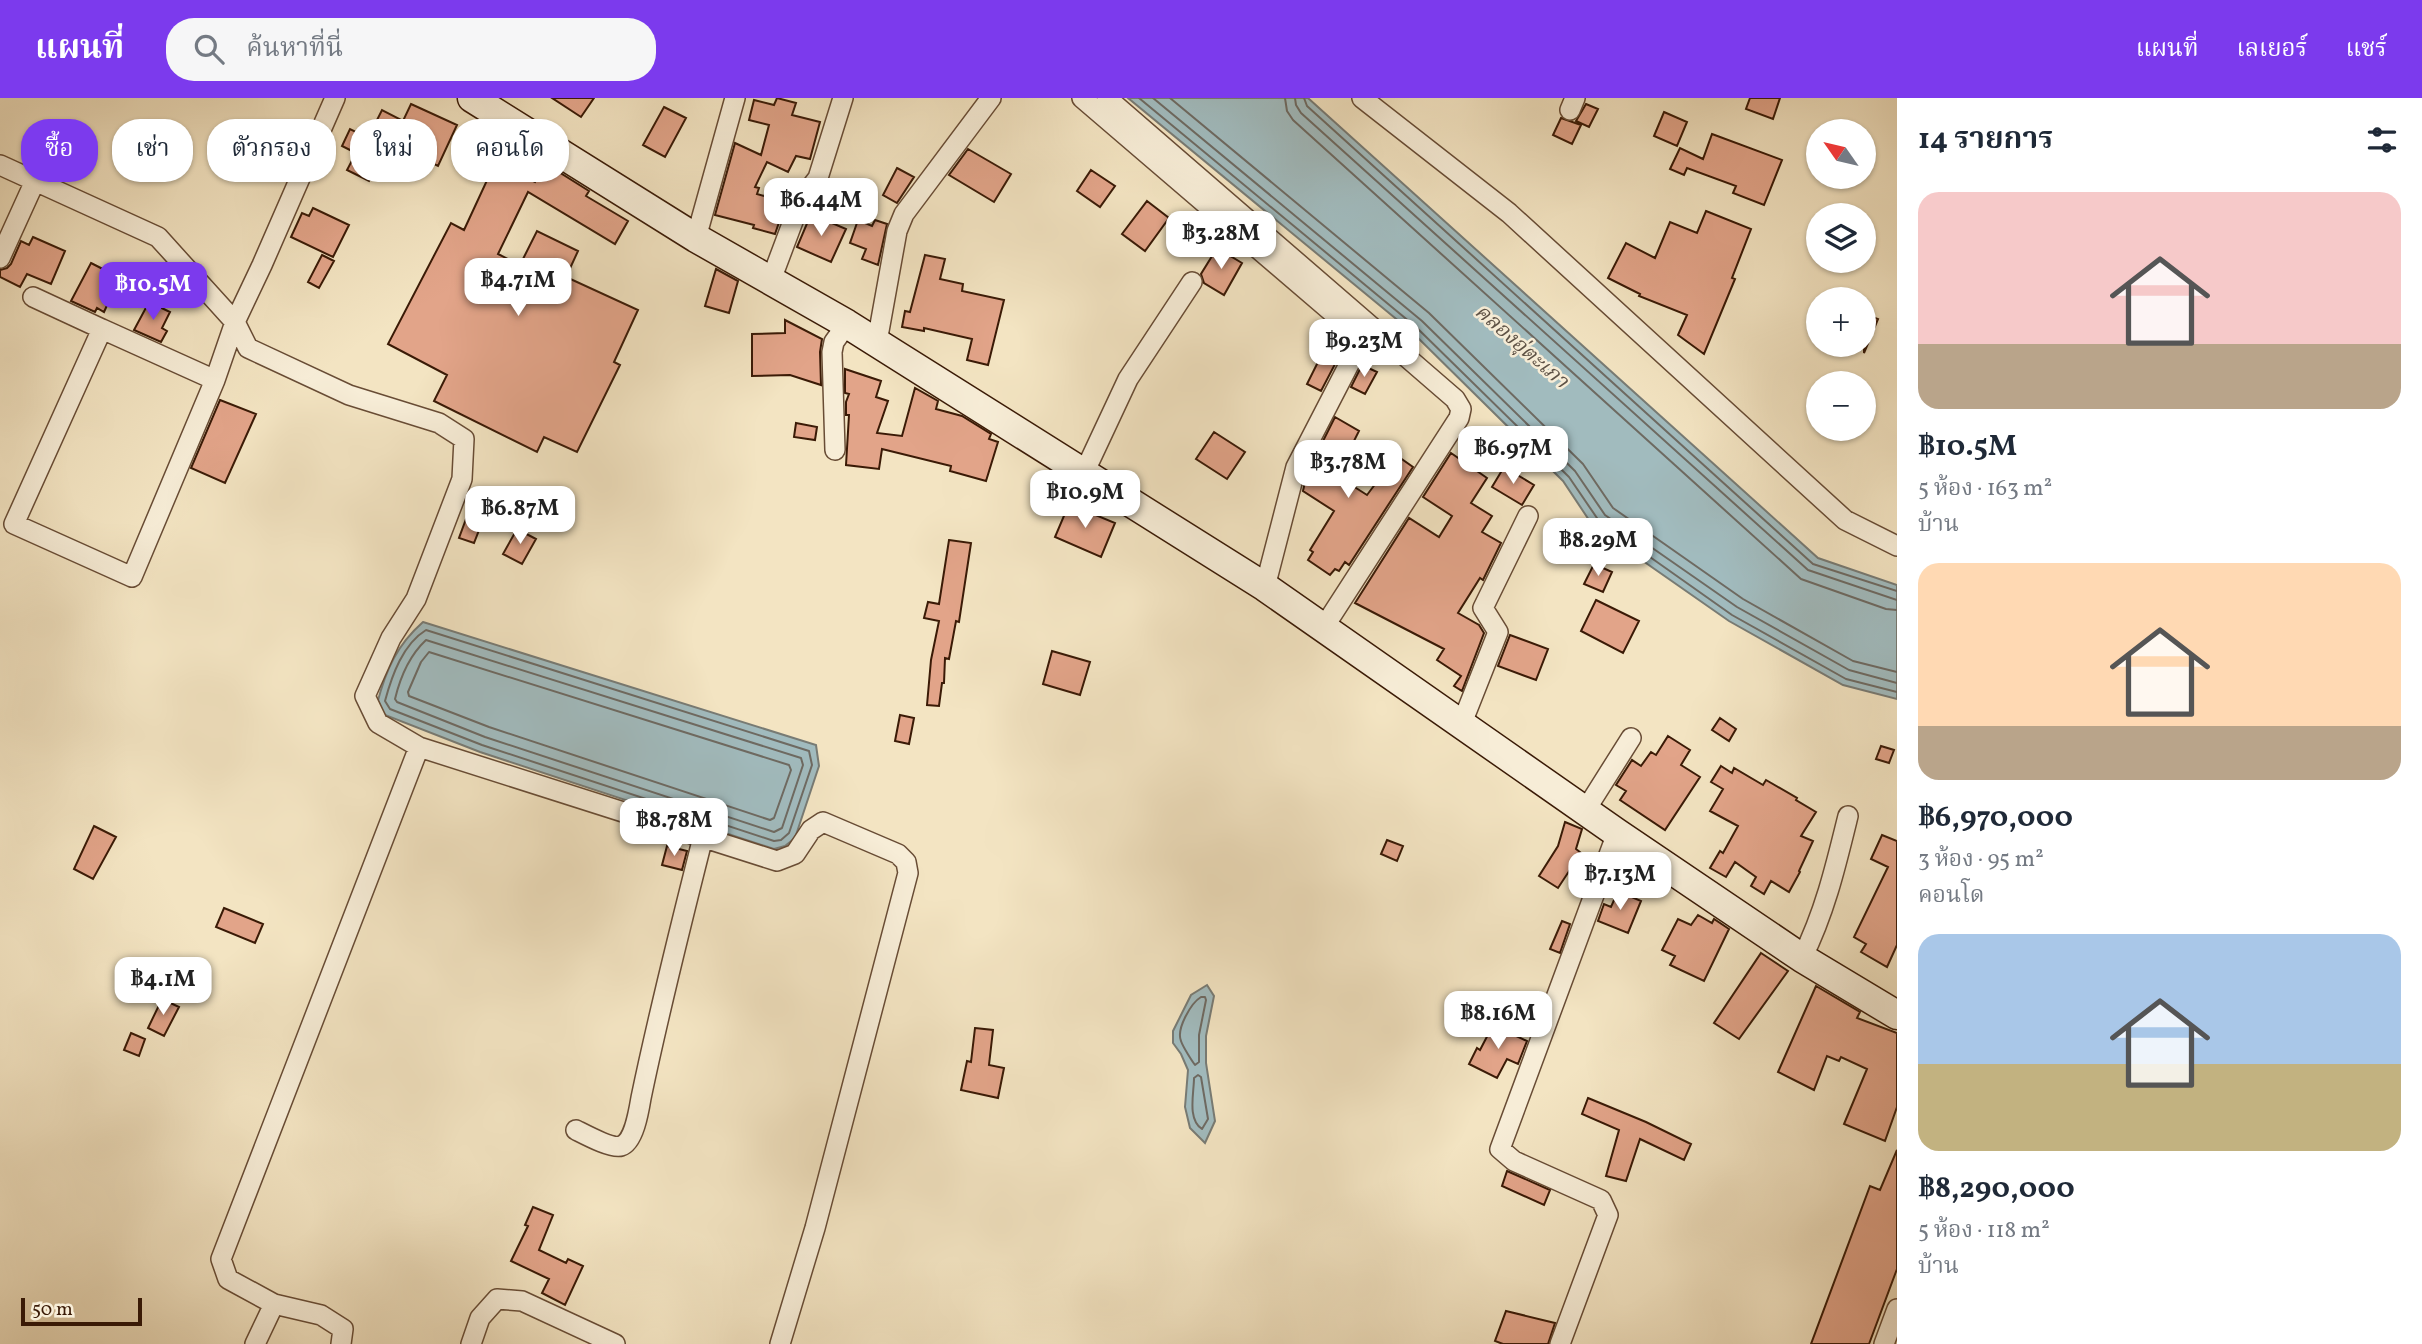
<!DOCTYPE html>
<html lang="th">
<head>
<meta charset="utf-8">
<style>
  body { margin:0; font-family:Vollkorn,"Noto Serif Thai",serif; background:#f6f6f7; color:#1f2937; height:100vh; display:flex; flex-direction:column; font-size:26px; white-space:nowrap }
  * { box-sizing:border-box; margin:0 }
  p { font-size:23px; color:#747a83 }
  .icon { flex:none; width:38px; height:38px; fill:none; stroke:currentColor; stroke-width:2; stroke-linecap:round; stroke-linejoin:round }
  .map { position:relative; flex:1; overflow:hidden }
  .side { display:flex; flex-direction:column; background:#fff; width:525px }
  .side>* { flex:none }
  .top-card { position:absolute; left:21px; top:21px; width:665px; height:63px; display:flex; gap:14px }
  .needle { width:46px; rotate:304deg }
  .tools { position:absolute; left:1806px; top:21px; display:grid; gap:14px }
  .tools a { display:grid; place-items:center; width:70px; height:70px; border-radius:50%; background:#fff; box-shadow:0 2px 5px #0004; font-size:35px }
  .scale { position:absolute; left:21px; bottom:18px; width:121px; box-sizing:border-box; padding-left:7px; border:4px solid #3a1a06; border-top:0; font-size:19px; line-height:24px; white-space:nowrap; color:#3a1a06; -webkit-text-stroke:5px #f7edd7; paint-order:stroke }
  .price { position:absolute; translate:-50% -60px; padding:0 16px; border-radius:14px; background:#fff; color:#222; font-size:23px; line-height:46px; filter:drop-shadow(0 2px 4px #0008) }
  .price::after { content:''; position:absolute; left:50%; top:42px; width:21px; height:16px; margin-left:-10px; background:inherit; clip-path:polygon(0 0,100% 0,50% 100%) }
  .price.active { background:#7c3aed; color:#fff }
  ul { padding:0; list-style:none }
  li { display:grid; align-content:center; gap:14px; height:371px; padding:0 21px }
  li span { display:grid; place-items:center; height:217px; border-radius:21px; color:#555 }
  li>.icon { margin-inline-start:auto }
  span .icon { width:126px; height:126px; fill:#fffc; stroke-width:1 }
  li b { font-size:30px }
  h2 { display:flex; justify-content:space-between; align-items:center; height:84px; padding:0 21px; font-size:30px }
  .tag { padding:0 24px; border-radius:28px; background:#fff; box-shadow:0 2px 5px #0004; font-size:24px; line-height:63px }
  .tag.active { background:#7c3aed; color:#fff }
  header { display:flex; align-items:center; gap:42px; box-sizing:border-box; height:98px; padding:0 35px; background:#7c3aed; color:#fff }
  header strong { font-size:33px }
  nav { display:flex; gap:38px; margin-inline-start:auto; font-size:24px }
  .search { width:490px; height:63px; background:#f6f6f7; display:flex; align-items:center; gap:18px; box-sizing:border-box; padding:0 24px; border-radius:28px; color:#747a83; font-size:26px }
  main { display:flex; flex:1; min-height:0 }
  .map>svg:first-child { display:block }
  .water { fill:#a1bbbe; stroke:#787b74; stroke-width:2 }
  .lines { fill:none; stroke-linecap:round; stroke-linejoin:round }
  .shore { stroke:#6e6a62; stroke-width:2 }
  .building { fill:#e2a489; stroke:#3a1a06; stroke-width:2 }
  .street-casing { stroke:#684c35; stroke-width:22 }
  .secondary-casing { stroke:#3a1a06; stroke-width:31 }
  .street { stroke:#f7edd7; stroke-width:19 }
  .secondary { stroke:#f7edd7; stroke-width:28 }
  .labels { text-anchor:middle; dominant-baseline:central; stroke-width:5; stroke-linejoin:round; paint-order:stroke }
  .water-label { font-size:21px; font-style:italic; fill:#5e5246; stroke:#f7edd7 }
</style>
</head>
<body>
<header>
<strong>แผนที่</strong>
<div class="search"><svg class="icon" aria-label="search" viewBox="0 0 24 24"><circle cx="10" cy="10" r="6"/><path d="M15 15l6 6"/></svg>ค้นหาที่นี่</div>
<nav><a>แผนที่</a><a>เลเยอร์</a><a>แชร์</a></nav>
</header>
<main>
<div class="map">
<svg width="1897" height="1246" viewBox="0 0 1897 1246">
  <rect width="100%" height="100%" fill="#f3e4c2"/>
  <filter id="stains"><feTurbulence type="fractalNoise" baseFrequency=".00286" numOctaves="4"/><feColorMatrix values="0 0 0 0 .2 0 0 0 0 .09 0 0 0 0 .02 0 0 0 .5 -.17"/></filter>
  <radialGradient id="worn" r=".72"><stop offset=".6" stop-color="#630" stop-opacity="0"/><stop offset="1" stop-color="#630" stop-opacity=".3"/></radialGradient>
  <path class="water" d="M1128 0H1308L1818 460 1897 487V601L1843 587 1729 523 1593 428 1563 383 1412 234Z
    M423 524 816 647 819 668 795 740 785 748 774 751 480 654 385 617 377 606C386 571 397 547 423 524Z
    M1207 887 1214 898 1206 938V965L1215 1023 1205 1045 1190 1030 1185 1009 1188 972 1181 956 1173 945V933L1191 897Z"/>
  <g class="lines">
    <path class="shore" d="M1139 0 1416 229 1569 379 1599 423 1732 517 1846 581 1897 594
      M1153 0 1422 223 1575 373 1605 417 1737 509 1849 572 1897 585
      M1170 0 1429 215 1583 366 1613 410 1743 501 1853 563 1897 574
      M1285 0 1287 13 1293 22 1801 481 1886 511 1897 512
      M1295 0 1296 7 1301 15 1808 472 1897 502
      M1304 0 1307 8 1813 466 1897 493
      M426 532 809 653 812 667 789 735 781 742 774 743 482 647 390 611 385 603C392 577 403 546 426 532Z
      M426 542 801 660 803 667 782 730 774 734 485 639 397 604 395 601C400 580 410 557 426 542Z
      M429 554 789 667 791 672 774 720 770 722 489 629 409 598 408 594 421 564Z
      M1201 899H1205L1206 902 1199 937V964L1195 967C1192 963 1183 949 1181 943 1176 931 1191 905 1201 899Z
      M1198 977 1201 979 1208 1021 1202 1031C1187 1021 1194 995 1194 980Z"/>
  </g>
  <path class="building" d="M552 0H594L581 19Z
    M777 0 796 5 792 17 820 24 810 61 796 58 788 74 767 64 755 89 759 90 757 96 786 104 775 136 753 130 754 127 715 117 735 45 761 57 769 27 749 22 754 2 774 7Z
    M1750 0H1780L1773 21 1746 11Z
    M411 6 457 27 438 68 388 44 369 83 347 72 356 55 342 48 350 31 368 40 382 12 403 23Z
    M1586 6 1598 11 1589 29 1576 23Z
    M664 9 686 20 665 59 643 47Z
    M1664 14 1687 24 1677 48 1654 38Z
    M1561 20 1581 27 1572 46 1553 37Z
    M1712 36 1782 62 1764 107 1733 95 1736 88 1687 70 1684 77 1670 71 1680 50 1703 61Z
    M968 51 1011 76 994 104 949 77Z
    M495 65 535 84 546 66 589 93 586 98 628 123 615 146 528 94 498 156 520 167 537 133 578 153 566 179 638 212 614 264 620 267 577 354 544 339 537 354 434 303 447 277 388 246 451 125 464 132Z
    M897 70 914 79 897 105 883 97Z
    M1091 72 1115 88 1100 109 1077 93Z
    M1147 103 1169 120 1145 153 1122 136Z
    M313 110 349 127 333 159 291 139 302 115 309 118Z
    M1706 113 1751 131 1732 180 1735 181 1704 256 1678 237 1687 217 1639 198 1640 196 1608 180 1626 145 1655 160 1670 124 1697 135Z
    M811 116 846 131 831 164 797 149Z
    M858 122 872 128 875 122 887 126 878 167 862 161 866 151 850 145Z
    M33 139 65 153 51 186 27 176 20 189 0 179V172L7 170 11 166 21 143 29 147Z
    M1217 150 1242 165 1224 197 1204 185 1201 176Z
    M322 157 334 163 319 190 308 184Z
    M925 157 945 161 940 181 963 186 962 193 1004 202 988 267 967 262 972 241 924 230V233L902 229 905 213 910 214Z
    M91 165 146 193 139 207 113 194 104 214 97 210 95 214 71 203Z
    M716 171 738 183 729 215 705 208Z
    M149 204 170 214 162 230 167 233 161 244 134 232Z
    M1864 216 1878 221 1864 255Z
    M785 222 822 241 820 254 821 287 790 277 752 278V236L785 235Z
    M1329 229 1343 240 1345 247 1321 293 1307 286 1325 250 1319 247Z
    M1362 267 1377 274 1365 296 1351 289Z
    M845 271 881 283 876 299 888 303 877 335 902 338 915 290 938 303 936 311 962 318 991 336 989 341 998 344 986 383 950 373 951 368 882 351 879 371 846 367 849 317H846V304L849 296 845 295Z
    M220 302 256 316 225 385 191 370Z
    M1335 319 1359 333 1351 349 1347 347 1333 371 1344 378 1342 381 1367 397 1388 369 1385 367 1393 355 1413 369 1349 467 1345 464 1339 473 1335 471 1330 477 1308 462 1313 454 1310 452 1334 413 1303 393 1305 384 1322 358 1317 355Z
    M796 325 817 329 815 342 794 339Z
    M1214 334 1245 354 1227 381 1196 361Z
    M1451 355 1487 380 1471 405 1492 418 1482 434 1501 445 1483 482 1480 480 1458 515 1479 527 1484 535 1462 593 1454 588 1461 578 1437 562 1444 551 1355 505 1409 420 1439 439 1452 418 1423 399Z
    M1504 369 1534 387 1522 407 1492 389Z
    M1069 406 1115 425 1101 459 1055 439Z
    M466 421 481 427 474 445 459 440Z
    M517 431 536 441 522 466 503 456Z
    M949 442 971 445 959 524 956 523 949 561 945 560 944 585H942L939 608 927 607 931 562 939 523 924 520 928 504 939 506Z
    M1594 466 1612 474 1603 494 1584 486Z
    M1596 502 1639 523 1623 555 1581 533Z
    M1510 537 1548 551 1536 582 1498 568Z
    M1052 553 1090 564 1080 597 1043 586Z
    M900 617 914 620 909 646 895 643Z
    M1720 620 1736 631 1729 643 1712 632Z
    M1668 638 1690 652 1681 667 1700 679 1665 732 1620 702 1626 693 1616 687 1632 662 1641 668 1651 654 1656 657Z
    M1881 648 1894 652 1889 665 1876 661Z
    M1721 668 1732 675 1734 670 1763 687 1766 682 1797 700 1796 702 1816 714 1801 738 1813 743 1799 773 1800 774 1789 794 1771 783 1764 796 1751 788 1756 779 1735 764 1726 779 1710 770 1720 753 1723 755 1738 728 1710 713 1723 691 1711 684Z
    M1565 724 1582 731 1576 751 1581 755 1558 790 1539 778 1558 748Z
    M94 728 116 739 93 781 74 771Z
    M1882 737 1897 743V847L1887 869 1861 854 1866 846 1854 839 1888 769 1871 761Z
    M1387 742 1403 748 1397 763 1381 756Z
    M667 748 687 753 682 772 662 767Z
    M1618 793 1641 803 1628 835 1598 823 1604 806 1611 809Z
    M224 810 263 826 255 845 216 829Z
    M1698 817 1712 825 1714 821 1729 831 1704 883 1670 867 1675 858 1662 852 1678 821 1691 827Z
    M1562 823 1570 826 1560 855 1550 851Z
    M1761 855 1788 873 1739 941 1714 925Z
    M1816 888 1860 914 1857 920 1897 935V1009L1885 1043 1844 1026 1867 971 1841 959 1839 963 1827 958 1814 992 1778 974Z
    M162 901 179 909 164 938 148 930Z
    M1493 927 1527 943 1518 966 1507 961 1497 980 1469 966 1477 950 1480 952Z
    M975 930 993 932 989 967 1004 970 998 1000 961 992 967 963 971 964Z
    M131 935 145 941 139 958 124 952Z
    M1588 1000 1646 1024 1691 1046 1684 1062 1640 1041 1626 1083 1606 1078 1619 1032 1582 1016Z
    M1897 1052V1171L1869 1246H1811L1870 1088 1880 1092Z
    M1507 1073 1550 1092 1544 1107 1502 1088Z
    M533 1109 553 1117 539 1152 566 1165 568 1161 583 1168 565 1207 542 1195 549 1181 511 1163 528 1128 525 1127Z
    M1506 1213 1555 1225 1548 1246H1503L1495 1243Z"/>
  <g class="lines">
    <defs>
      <path id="street" d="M335 0 262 167 235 224 248 250 349 297 439 325 464 341 462 381 416 501 391 540 365 598 378 625 419 649 777 763 795 756 811 732 823 724 898 756 906 764 908 775 815 1130 780 1246
        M1082 0 1354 233 1358 249 1296 369 1265 489
        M1107 0 1455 301 1461 311 1459 320 1324 529
        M1362 0 1509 115 1845 422 1897 448
        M1570 12 1575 0
        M0 67 158 139 235 224 215 282 132 479 14 426 102 231 33 199
        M696 140 735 0
        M0 160 35 83
        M771 182 801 102 818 80 843 0
        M102 231 215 282
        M877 244 897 133 904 116 991 0
        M835 352 832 254 834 244 847 226
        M1084 375 1128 281 1192 184
        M1462 625 1498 534 1483 510 1528 418
        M1585 713 1631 640
        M1802 860C1825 814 1836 767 1848 718
        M576 1032C586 1037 612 1051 621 1048 634 1044 639 1012 641 1000 659 913 681 826 703 739
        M255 1246 274 1206
        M341 1246 343 1231 321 1217 274 1206 228 1181 221 1161 419 649
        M471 1246 480 1220 497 1201 522 1203 615 1246
        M1560 1246 1608 1117 1601 1102 1514 1063 1500 1051 1617 735
        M1884 1246 1897 1211"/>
      <path id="secondary" d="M472 0 696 140 847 226 1265 489 1617 735 1802 860 1897 917"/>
    </defs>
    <use href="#street" class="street-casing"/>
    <use href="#secondary" class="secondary-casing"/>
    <use href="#street" class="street"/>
    <use href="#secondary" class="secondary"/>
  </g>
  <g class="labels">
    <g class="water-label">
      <text transform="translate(1521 249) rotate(41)">คลองอุ่ตะเภา</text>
    </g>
  </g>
  <rect width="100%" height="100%" filter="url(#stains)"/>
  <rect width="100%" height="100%" fill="url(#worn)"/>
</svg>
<div class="tools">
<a><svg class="needle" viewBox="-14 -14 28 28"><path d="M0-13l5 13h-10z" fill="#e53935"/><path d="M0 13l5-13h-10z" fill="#747a83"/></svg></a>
<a><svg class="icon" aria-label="layers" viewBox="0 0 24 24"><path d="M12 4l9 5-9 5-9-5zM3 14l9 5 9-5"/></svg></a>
<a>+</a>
<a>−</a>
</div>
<div class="scale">50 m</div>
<b class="price" style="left:821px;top:140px">฿6.44M</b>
<b class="price" style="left:1221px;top:173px">฿3.28M</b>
<b class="price" style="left:518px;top:220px">฿4.71M</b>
<b class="price active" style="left:153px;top:224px">฿10.5M</b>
<b class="price" style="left:1364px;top:281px">฿9.23M</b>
<b class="price" style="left:1513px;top:388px">฿6.97M</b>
<b class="price" style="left:1348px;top:402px">฿3.78M</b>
<b class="price" style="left:1085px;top:432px">฿10.9M</b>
<b class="price" style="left:520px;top:448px">฿6.87M</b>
<b class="price" style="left:1598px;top:480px">฿8.29M</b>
<b class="price" style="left:674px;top:760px">฿8.78M</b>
<b class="price" style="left:1620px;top:814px">฿7.13M</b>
<b class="price" style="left:163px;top:919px">฿4.1M</b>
<b class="price" style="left:1498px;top:953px">฿8.16M</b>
<div class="top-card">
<a class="tag active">ซื้อ</a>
<a class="tag">เช่า</a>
<a class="tag">ตัวกรอง</a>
<a class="tag">ใหม่</a>
<a class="tag">คอนโด</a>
</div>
</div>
<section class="side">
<h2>14 รายการ<svg class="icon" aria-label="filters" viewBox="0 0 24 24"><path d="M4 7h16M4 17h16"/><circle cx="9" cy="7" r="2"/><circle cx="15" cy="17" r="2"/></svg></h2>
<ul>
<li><span style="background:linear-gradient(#f6c9c9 70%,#b9a48a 0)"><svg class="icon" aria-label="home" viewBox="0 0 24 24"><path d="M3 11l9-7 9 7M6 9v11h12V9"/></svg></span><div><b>฿10.5M</b><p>5 ห้อง · 163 m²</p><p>บ้าน</p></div></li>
<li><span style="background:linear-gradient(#ffd9b3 75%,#b9a48a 0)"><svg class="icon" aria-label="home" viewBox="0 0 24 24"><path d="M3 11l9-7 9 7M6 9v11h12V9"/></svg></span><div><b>฿6,970,000</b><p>3 ห้อง · 95 m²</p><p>คอนโด</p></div></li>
<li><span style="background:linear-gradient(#a9c7e8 60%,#c2b280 0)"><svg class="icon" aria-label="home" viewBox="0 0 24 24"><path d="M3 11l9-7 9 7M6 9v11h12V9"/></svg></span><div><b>฿8,290,000</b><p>5 ห้อง · 118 m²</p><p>บ้าน</p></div></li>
</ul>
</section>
</main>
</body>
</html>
